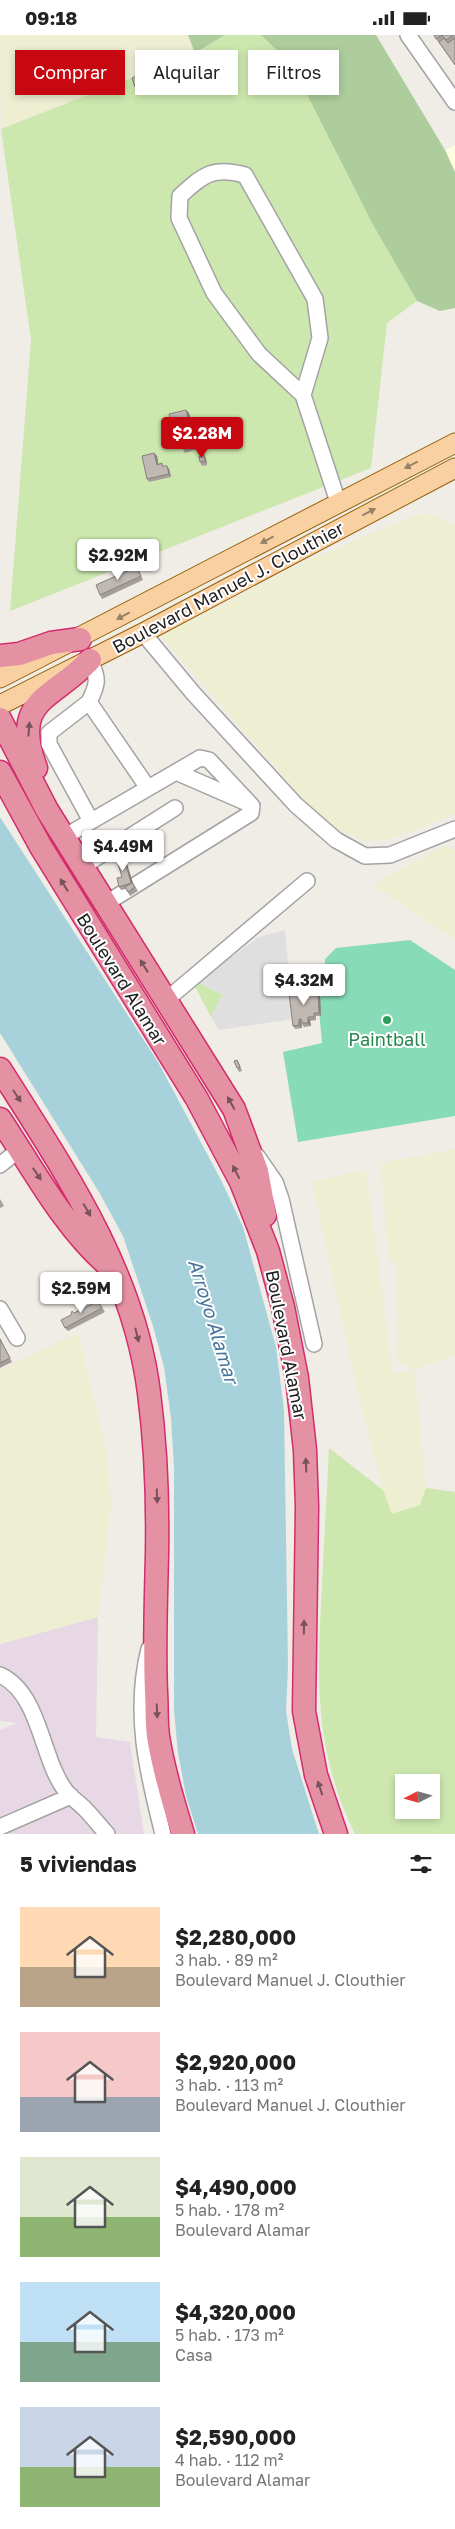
<!DOCTYPE html>
<html lang="es">
<head>
<meta charset="utf-8">
<style>
  body { margin:0; font-family:"Golos Text",sans-serif; background:#f6f6f6; color:#222; height:100vh; display:flex; flex-direction:column; font-size:19px; white-space:nowrap }
  * { box-sizing:border-box; margin:0 }
  p { font-size:16px; color:#767676 }
  .icon { flex:none; width:28px; height:28px; fill:none; stroke:currentColor; stroke-width:2; stroke-linecap:round; stroke-linejoin:round }
  .map { position:relative; height:1799px; overflow:hidden }
  .side { display:flex; flex-direction:column; background:#fff; flex:1 }
  .side>* { flex:none }
  .guide { position:absolute; left:15px; top:15px; width:425px; height:45px; display:flex; gap:10px }
  .needle { width:32px; rotate:264deg }
  .buttons { position:absolute; left:395px; top:1739px; display:grid; gap:10px }
  .buttons a { display:grid; place-items:center; width:45px; height:45px; border-radius:0px; background:#fff; box-shadow:0 2px 8px #0003; font-size:25px }
  .price { position:absolute; translate:-50% -42px; padding:0 11px; border-radius:5px; background:#fff; color:#222; font-size:16px; line-height:32px; filter:drop-shadow(0 1px 2px #0008) }
  .price::after { content:''; position:absolute; left:50%; top:30px; width:15px; height:11px; margin-left:-8px; background:inherit; clip-path:polygon(0 0,100% 0,50% 100%) }
  .price.on { background:#c70810; color:#fff }
  ul { padding:0; list-style:none }
  li { display:flex; align-items:center; gap:15px; height:125px; padding:0 20px }
  li span { display:grid; place-items:center; flex:none; width:140px; height:100px; border-radius:0px; color:#555 }
  li>.icon { margin-inline-start:auto }
  span .icon { width:60px; height:60px; fill:#fffc; stroke-width:1 }
  li b { font-size:21px }
  h2 { display:flex; justify-content:space-between; align-items:center; height:60px; padding:0 20px; font-size:21px }
  .chip { padding:0 18px; border-radius:0px; background:#fff; box-shadow:0 2px 8px #0003; font-size:18px; line-height:45px }
  .chip.on { background:#c70810; color:#fff }
  .status { display:flex; justify-content:space-between; align-items:center; height:35px; padding:0 25px; background:#fff; direction:ltr }
  .status svg { height:14px; fill:currentColor }
  .map>svg:first-child { display:block }
  .industrial { fill:#e8d8e6 }
  .education { fill:#fefde1 }
  .farmland { fill:#edeed2 }
  .grass { fill:#cde8ae; fill-rule:evenodd }
  .forest { fill:#adcd9c }
  .pitch { fill:#87dbb8 }
  .parking { fill:#dfdfdf }
  .water { fill:#a8d2db }
  .lines { fill:none; stroke-linecap:round; stroke-linejoin:round }
  .minor-casing { stroke:#a3a3a3; stroke-width:18 }
  .major-casing { stroke:#956006; stroke-width:21 }
  .highway-casing { stroke:#d42c6d; stroke-width:25 }
  .minor { stroke:#fff; stroke-width:15 }
  .major { stroke:#f8d0a2; stroke-width:19 }
  .highway { stroke:#e491a4; stroke-width:22 }
  .wall { fill:#a59e9a }
  .shaded-wall { fill:#86817d }
  .building { fill:#c0b8b3; stroke:#86817d }
  .oneway { fill:#968067 }
  .oneway2 { fill:#78525b }
  .leisure-dot { fill:#2e9e5b; stroke:#fff; stroke-width:2 }
  .labels { text-anchor:middle; dominant-baseline:central; stroke-width:4; stroke-linejoin:round; paint-order:stroke }
  .street-label { font-size:18px; fill:#1f1f1f; stroke:#fff }
  .leisure-label { font-size:18px; fill:#27864d; stroke:#fff }
  .water-label { font-size:19px; font-style:italic; fill:#49769c; stroke:#fff }
</style>
</head>
<body>
<div class="status"><b>09:18</b><svg viewBox="0 0 49 12"><path d="M0 12V9h3v3zM5 12V6h3v6zM10 12V3h3v9zM15 12V0h3v12zM26 1h20v11H26zM47 4h2v5h-2z"/></svg></div>
<div class="map">
<svg width="455" height="1799" viewBox="0 0 455 1799">
  <rect width="100%" height="100%" fill="#f0ece6"/>
  <path class="industrial" d="M98 1582 96 1702 130 1707 144 1799H0V1695L17 1688 0 1686V1609Z"/>
  <path class="education" d="M455 110V137L445 115Z"/>
  <path class="farmland" d="M0 0H188L195 18 1 94Z
    M431 479 455 489V779L394 803 376 806 359 804 338 796 311 773 161 601 305 527 415 480Z
    M445 810 455 816V905L373 850Z
    M455 1114V1320L414 1334 426 1454 420 1470 392 1480 383 1455 356 1350 312 1147 366 1134 393 1340 413 1334 398 1327 397 1233 388 1223 381 1128Z
    M78 1298 107 1417 111 1468 98 1582 0 1609V1335Z"/>
  <path class="grass" d="M225 0H261L292 30 372 188 417 266 387 288 371 433 10 576 31 305 1 94 195 18Z
    M191 944 223 960 211 982Z
    M329 1413 383 1455 392 1479 420 1470 426 1453 455 1457V1799H355C313 1713 317 1642 322 1550 324 1504 327 1458 329 1413ZM404 1748H431V1775H404Z"/>
  <path class="forest" d="M188 0H225L195 18Z
    M261 0H376L445 115 455 137V273L440 276 417 266 372 188 292 30Z"/>
  <path class="pitch" d="M410 905 455 935V1081L298 1107 283 1017 322 1008 318 963 325 960V924L336 913Z"/>
  <path class="parking" d="M285 895 293 984 219 995 211 982 223 960 191 944 222 918 230 923 259 902Z"/>
  <path class="water" d="M0 782 158 1027 221 1145 243 1192 276 1312 284 1375 288 1631 286 1676 292 1714 319 1799H198L186 1761 178 1718 174 1676V1433L171 1383 164 1332 153 1291 123 1201 99 1157 0 998Z"/>
  <g class="lines">
    <defs>
      <path id="minor" d="M408 0 455 67
        M303 360 320 303 315 264 245 140C213 131 203 140 180 161L179 183 214 258 259 319 303 360 338 467
        M143 598 193 658 296 770 336 805 365 821 390 820 455 794
        M90 625C99 644 98 649 89 667L148 753
        M89 667 49 698V709L91 786
        M176 737 245 767
        M64 802 200 723 209 725 252 771 251 778 105 869
        M82 832 175 773
        M165 966 307 846
        M257 1121 275 1147 281 1164 314 1309
        M0 1130 20 1114
        M0 1274 17 1303
        M149 1614C133 1678 147 1736 163 1799
        M0 1640C40 1658 41 1723 65 1755 70 1762 78 1767 84 1773 92 1781 99 1790 107 1799
        M0 1792 71 1761"/>
      <path id="major" d="M0 643 455 408
        M0 670 143 598 455 433"/>
      <path id="highway" d="M0 621 19 619 51 608 80 604
        M0 684 47 775 234 1074 257 1136 265 1180
        M36 733C10 664 52 665 90 625
        M0 737 41 812 197 1064 241 1147 268 1216 283 1272 297 1343 305 1415 307 1472 304 1676 316 1740 336 1799
        M0 1034C64 1135 134 1236 149 1358 156 1412 158 1465 157 1519 156 1565 154 1611 156 1657 157 1671 156 1687 158 1701 163 1734 173 1767 183 1799
        M0 1084C32 1132 65 1194 109 1231"/>
    </defs>
    <use href="#minor" class="minor-casing"/>
    <use href="#major" class="major-casing"/>
    <use href="#highway" class="highway-casing"/>
    <use href="#minor" class="minor"/>
    <use href="#major" class="major"/>
    <use href="#highway" class="highway"/>
  </g>
  <path class="wall" d="M434 0H455V30L436 4Z
    M192 23 194 27 196 32 180 37 185 49 176 53 173 48 163 52 159 45 150 48 148 44Z
    M141 44 144 53 138 55 135 52Z
    M186 375 189 378 195 403 192 405 199 407 200 413 185 418 183 414 181 407 177 408 175 404Z
    M154 418 157 421 158 429 162 428 163 431 169 434 171 442 149 447 147 444Z
    M204 420 206 424 207 430 202 431 200 427Z
    M139 535 143 545 102 564 100 560Z
    M123 819 125 823 133 848 138 856 130 861 126 854 121 855 119 852 122 842Z
    M318 957 320 960 321 981H316V985L310 986 311 991 304 992 301 988 302 993 295 994 293 991Z
    M237 1025 239 1028 242 1036 239 1037 237 1033Z
    M0 1164 4 1171 0 1173Z
    M98 1266 105 1277 68 1296 65 1293 74 1278Z
    M0 1303 12 1327 0 1333Z"/>
  <path class="shaded-wall" d="M178 33 180 37 185 49 183 46Z
    M186 375 189 378 195 403 192 400Z
    M196 403 199 407 200 413 198 410Z
    M154 418 157 421 159 433 157 430Z
    M204 420 206 424 207 430 205 426Z
    M167 431 169 434 171 442 169 439Z
    M123 819 125 823 134 851 131 848Z
    M318 957 320 960 321 981 319 978Z
    M308 982 310 986 311 991 308 988Z
    M299 984 301 988 302 993 299 990Z"/>
  <path class="building" d="M434 0H442L436 4Z
    M442 0H453L446 5Z
    M444 3 448 8 455 3V30L439 7Z
    M192 23 193 28 178 33 183 46 174 50 172 44 161 49 158 41 148 44 146 40Z
    M138 40 141 49 135 52 132 43Z
    M186 375 192 400 190 401 191 405 196 403 198 410 183 414 180 403 175 404 169 379Z
    M154 418 157 430 162 428V431H167L169 439 147 444 142 421Z
    M204 420 205 426 200 427 199 421Z
    M136 532 141 541 100 560 96 550Z
    M123 819 131 848 119 852 117 843 122 842 116 822Z
    M132 848 135 852 128 857 125 852Z
    M318 957 319 978H314V982H308V988H302L301 984H299V990L293 991 289 958Z
    M237 1025 240 1032 237 1033 234 1026Z
    M98 1266 102 1273 65 1293 61 1285 71 1280 72 1276 74 1278Z
    M0 1304 10 1323 0 1328Z"/>
  <defs><path id="oneway-solid" d="M-6-.8H1V-3.2L6.5 0L1 3.2V.8H-6Z" transform="scale(1.25)"/></defs>
  <g class="oneway">
    <use href="#oneway-solid" transform="translate(411 430) rotate(153)"/>
    <use href="#oneway-solid" transform="translate(369 477) rotate(-27)"/>
    <use href="#oneway-solid" transform="translate(267 505) rotate(152)"/>
    <use href="#oneway-solid" transform="translate(123 581) rotate(152)"/>
  </g>
  <g class="oneway2">
    <use href="#oneway-solid" transform="translate(29 694) rotate(-85)"/>
    <use href="#oneway-solid" transform="translate(64 850) rotate(-122)"/>
    <use href="#oneway-solid" transform="translate(144 931) rotate(-122)"/>
    <use href="#oneway-solid" transform="translate(17 1061) rotate(57)"/>
    <use href="#oneway-solid" transform="translate(231 1068) rotate(-119)"/>
    <use href="#oneway-solid" transform="translate(236 1137) rotate(-117)"/>
    <use href="#oneway-solid" transform="translate(37 1139) rotate(56)"/>
    <use href="#oneway-solid" transform="translate(87 1175) rotate(60)"/>
    <use href="#oneway-solid" transform="translate(137 1300) rotate(76)"/>
    <use href="#oneway-solid" transform="translate(306 1430) rotate(-92)"/>
    <use href="#oneway-solid" transform="translate(157 1461) rotate(88)"/>
    <use href="#oneway-solid" transform="translate(304 1592) rotate(-89)"/>
    <use href="#oneway-solid" transform="translate(157 1676) rotate(88)"/>
    <use href="#oneway-solid" transform="translate(320 1753) rotate(-108)"/>
  </g>
  <circle class="leisure-dot" cx="387" cy="985" r="5"/>
  <g class="labels">
    <g class="street-label">
      <text transform="translate(228 552) rotate(-28)">Boulevard Manuel J. Clouthier</text>
      <text transform="translate(122 944) rotate(58)">Boulevard Alamar</text>
      <text transform="translate(287 1310) rotate(79)">Boulevard Alamar</text>
    </g>
    <g class="leisure-label">
      <text x="387" y="1004">Paintball</text>
    </g>
    <g class="water-label">
      <text transform="translate(214 1286) rotate(73)">Arroyo Alamar</text>
    </g>
  </g>
</svg>
<div class="buttons">
<a><svg class="needle" viewBox="-14 -14 28 28"><path d="M0-13l5 13h-10z" fill="#e53935"/><path d="M0 13l5-13h-10z" fill="#767676"/></svg></a>
</div>
<b class="price on" style="left:202px;top:424px">$2.28M</b>
<b class="price" style="left:118px;top:546px">$2.92M</b>
<b class="price" style="left:123px;top:837px">$4.49M</b>
<b class="price" style="left:304px;top:971px">$4.32M</b>
<b class="price" style="left:81px;top:1279px">$2.59M</b>
<div class="guide">
<a class="chip on">Comprar</a>
<a class="chip">Alquilar</a>
<a class="chip">Filtros</a>
</div>
</div>
<section class="side">
<h2>5 viviendas<svg class="icon" aria-label="filters" viewBox="0 0 24 24"><path d="M4 7h16M4 17h16"/><circle cx="9" cy="7" r="2"/><circle cx="15" cy="17" r="2"/></svg></h2>
<ul>
<li><span style="background:linear-gradient(#ffd9b3 60%,#b9a48a 0)"><svg class="icon" aria-label="home" viewBox="0 0 24 24"><path d="M3 11l9-7 9 7M6 9v11h12V9"/></svg></span><div><b>$2,280,000</b><p>3 hab. · 89 m²</p><p>Boulevard Manuel J. Clouthier</p></div></li>
<li><span style="background:linear-gradient(#f6c9c9 65%,#9aa5b1 0)"><svg class="icon" aria-label="home" viewBox="0 0 24 24"><path d="M3 11l9-7 9 7M6 9v11h12V9"/></svg></span><div><b>$2,920,000</b><p>3 hab. · 113 m²</p><p>Boulevard Manuel J. Clouthier</p></div></li>
<li><span style="background:linear-gradient(#dfe7d0 60%,#8fb573 0)"><svg class="icon" aria-label="home" viewBox="0 0 24 24"><path d="M3 11l9-7 9 7M6 9v11h12V9"/></svg></span><div><b>$4,490,000</b><p>5 hab. · 178 m²</p><p>Boulevard Alamar</p></div></li>
<li><span style="background:linear-gradient(#bfe0f5 60%,#7fa58c 0)"><svg class="icon" aria-label="home" viewBox="0 0 24 24"><path d="M3 11l9-7 9 7M6 9v11h12V9"/></svg></span><div><b>$4,320,000</b><p>5 hab. · 173 m²</p><p>Casa</p></div></li>
<li><span style="background:linear-gradient(#c9d6e8 60%,#8fb573 0)"><svg class="icon" aria-label="home" viewBox="0 0 24 24"><path d="M3 11l9-7 9 7M6 9v11h12V9"/></svg></span><div><b>$2,590,000</b><p>4 hab. · 112 m²</p><p>Boulevard Alamar</p></div></li>
</ul>
</section>
</body>
</html>
